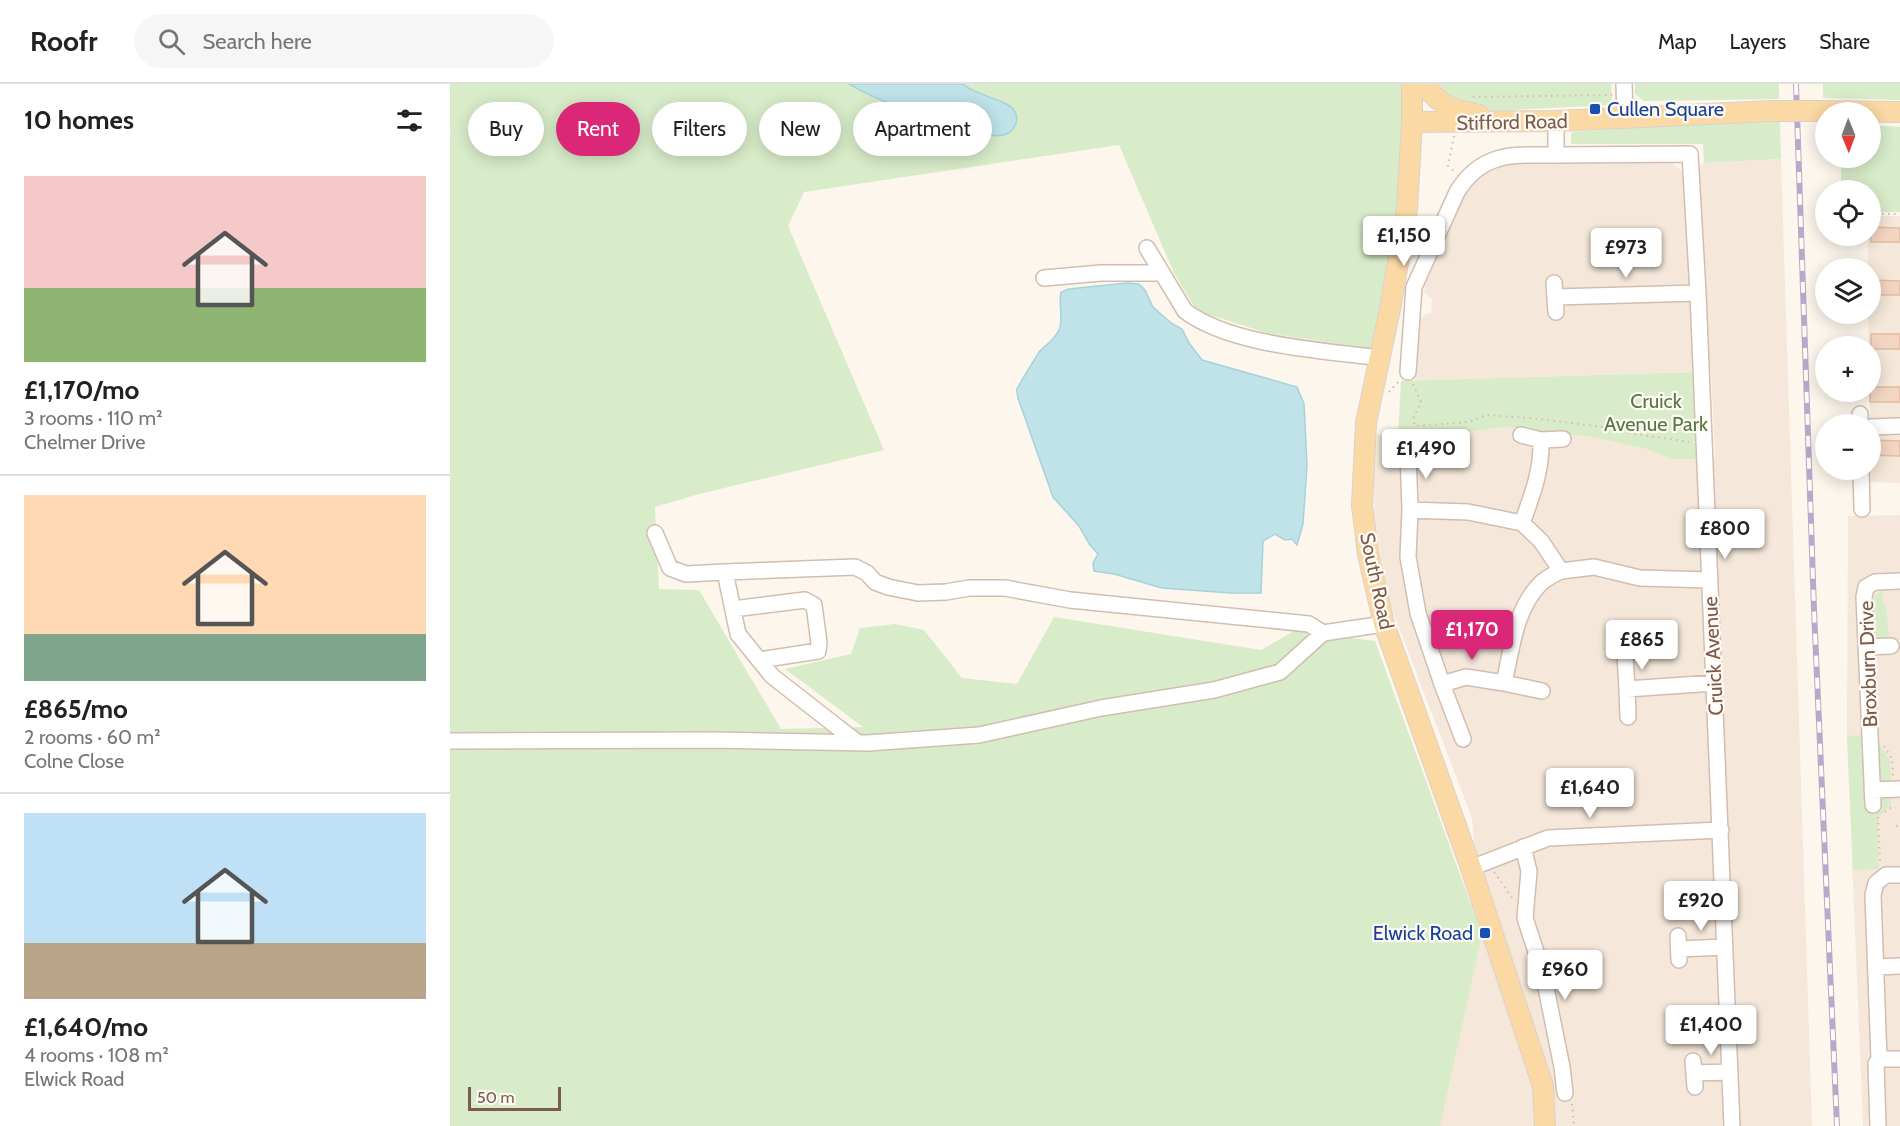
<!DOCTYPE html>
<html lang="en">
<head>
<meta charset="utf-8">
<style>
  body { margin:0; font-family:Cabin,sans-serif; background:#f6f6f6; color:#222; height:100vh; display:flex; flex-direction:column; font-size:22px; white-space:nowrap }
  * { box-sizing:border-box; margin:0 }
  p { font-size:20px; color:#767676 }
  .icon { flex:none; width:33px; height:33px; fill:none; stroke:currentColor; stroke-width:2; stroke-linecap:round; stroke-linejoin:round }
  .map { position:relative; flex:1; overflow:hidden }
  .details { display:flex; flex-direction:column; background:#fff; width:450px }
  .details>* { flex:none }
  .guide { position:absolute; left:18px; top:18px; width:570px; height:54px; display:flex; gap:12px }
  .needle { width:39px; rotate:179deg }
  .fabs { position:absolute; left:1365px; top:18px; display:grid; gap:12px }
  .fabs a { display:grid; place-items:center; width:66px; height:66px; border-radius:50%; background:#fff; box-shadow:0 3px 15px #0003; font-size:30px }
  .scale { position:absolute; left:18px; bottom:15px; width:93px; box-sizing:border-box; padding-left:6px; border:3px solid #7a5c4d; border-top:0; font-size:16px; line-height:21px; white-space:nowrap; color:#7a5c4d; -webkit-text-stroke:4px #fffaf3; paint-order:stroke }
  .price { position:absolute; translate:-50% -51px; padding:0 14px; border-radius:6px; background:#fff; color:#222; font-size:20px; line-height:39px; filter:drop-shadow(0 2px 3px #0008) }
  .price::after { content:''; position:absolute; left:50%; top:36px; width:18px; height:14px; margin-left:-9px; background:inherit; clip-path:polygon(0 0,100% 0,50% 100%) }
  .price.selected { background:#db2777; color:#fff }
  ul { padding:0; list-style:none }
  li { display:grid; align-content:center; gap:12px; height:318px; padding:0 24px }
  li+li { border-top:2px solid #e0e0e0 }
  li span { display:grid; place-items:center; height:186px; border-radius:0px; color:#555 }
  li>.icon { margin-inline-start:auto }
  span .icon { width:108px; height:108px; fill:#fffc; stroke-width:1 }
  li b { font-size:26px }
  h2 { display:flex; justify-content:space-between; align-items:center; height:72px; padding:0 24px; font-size:26px }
  .pill { padding:0 21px; border-radius:27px; background:#fff; box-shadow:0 3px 15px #0003; font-size:21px; line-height:54px }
  .pill.selected { background:#db2777; color:#fff }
  header { display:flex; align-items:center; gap:36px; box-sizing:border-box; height:84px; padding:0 30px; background:#fff; border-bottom:2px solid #e0e0e0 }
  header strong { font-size:28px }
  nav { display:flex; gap:33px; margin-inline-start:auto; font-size:21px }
  .search { width:420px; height:54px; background:#f6f6f6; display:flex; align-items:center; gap:15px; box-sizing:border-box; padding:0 21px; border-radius:33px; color:#767676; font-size:22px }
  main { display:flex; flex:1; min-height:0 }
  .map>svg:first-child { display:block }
  .residential { fill:#f5e8da }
  .green { fill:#d8ecc9 }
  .water { fill:#bfe3e8; stroke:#a5d3da; stroke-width:1.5 }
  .building { fill:#f3d5c3; stroke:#e6bba3; stroke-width:1.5 }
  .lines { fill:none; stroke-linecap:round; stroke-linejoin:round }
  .minor-casing { stroke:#d1beb0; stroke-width:18 }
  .major-casing { stroke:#dad1cd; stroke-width:22 }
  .path { stroke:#d9b8a5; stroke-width:2; stroke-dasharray:1.5 4.5; stroke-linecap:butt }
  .minor { stroke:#fff; stroke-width:15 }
  .major { stroke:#fbd9a5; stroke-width:20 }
  .rail-casing { stroke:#b9a8c9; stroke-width:6 }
  .rail { stroke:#fffaf3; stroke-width:4; stroke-dasharray:11; stroke-linecap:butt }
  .major-bridge-casing { stroke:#dad1cd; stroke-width:22; stroke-linecap:butt }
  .major-bridge { stroke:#fbd9a5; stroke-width:20 }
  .transit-dot { fill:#1a4fb4; stroke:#fffaf3; stroke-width:2 }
  .labels { text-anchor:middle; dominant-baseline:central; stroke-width:4.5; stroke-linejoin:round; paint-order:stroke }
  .transit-label { font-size:20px; fill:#164399; stroke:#fffaf3; text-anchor:start }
  .street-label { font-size:20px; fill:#7a5c4d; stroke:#fffaf3 }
  .park-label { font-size:20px; fill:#537a41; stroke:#fffaf3 }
</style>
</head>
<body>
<header>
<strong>Roofr</strong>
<div class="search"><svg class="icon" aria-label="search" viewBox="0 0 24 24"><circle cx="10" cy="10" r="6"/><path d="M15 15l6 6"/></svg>Search here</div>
<nav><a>Map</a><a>Layers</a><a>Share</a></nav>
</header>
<main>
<section class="details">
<h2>10 homes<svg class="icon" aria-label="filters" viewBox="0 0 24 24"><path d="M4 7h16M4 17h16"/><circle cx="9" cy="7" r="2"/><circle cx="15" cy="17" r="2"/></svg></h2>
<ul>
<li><span style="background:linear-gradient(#f6c9c9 60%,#8fb573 0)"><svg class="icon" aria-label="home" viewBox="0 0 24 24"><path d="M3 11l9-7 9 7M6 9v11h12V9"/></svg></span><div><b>£1,170/mo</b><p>3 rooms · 110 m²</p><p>Chelmer Drive</p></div></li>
<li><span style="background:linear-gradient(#ffd9b3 75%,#7fa58c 0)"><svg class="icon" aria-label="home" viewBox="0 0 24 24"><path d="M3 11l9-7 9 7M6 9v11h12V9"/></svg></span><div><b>£865/mo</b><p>2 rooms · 60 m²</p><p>Colne Close</p></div></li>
<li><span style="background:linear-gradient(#bfe0f5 70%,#b9a48a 0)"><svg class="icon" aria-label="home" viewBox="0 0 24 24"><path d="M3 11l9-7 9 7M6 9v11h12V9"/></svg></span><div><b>£1,640/mo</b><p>4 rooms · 108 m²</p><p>Elwick Road</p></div></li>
</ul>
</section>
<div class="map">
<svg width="1450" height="1042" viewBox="0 0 1450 1042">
  <rect width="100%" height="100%" fill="#fdf6ec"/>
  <path class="residential" d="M1331 75 1362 1042H989L1031 845 1022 734 925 481 923 351 1012 349 1054 343 1142 353 1196 365 1222 375 1265 373 1261 287 964 297 969 236 976 230 981 229 982 215 974 209 975 201 1013 114 1022 100 1041 85 1060 79 1082 78 1222 79 1236 90 1254 79Z
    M1421 132H1450V399L1420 398V262H1419L1418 230H1420V184H1418V152H1420Z
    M1450 431V1042H1413L1397 652 1398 432Z"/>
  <path class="green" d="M0 0H956L948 129 923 265 817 249 747 227 724 189 669 61 354 108 338 142 434 366 249 410 205 423 209 505 249 506 331 645 413 643 335 585 401 570 410 544 445 540 474 546 512 594 567 600 604 533 811 566 844 547 925 557 1032 851 990 1042H0Z
    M988 0H1161L1162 21 1039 27 1003 17Z
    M1185 0H1329V15L1194 17 1185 10Z
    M1373 0H1450V16L1373 14Z
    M1330 38 1331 75 1254 79 1253 60H1121V48L1260 39Z
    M1421 41 1450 43V128H1421L1420 106H1394L1391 97V74H1420Z
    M1244 288 1247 375H1222L1196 365 1142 353 1054 343 1012 349 948 351 951 297Z
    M1430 507H1433V519L1436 521 1439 553 1426 554 1423 548 1424 512Z
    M1412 651 1416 658 1430 713 1434 710H1441V721L1428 733V785L1403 786 1397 652Z
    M1425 653 1440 677 1441 701H1433L1428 696Z"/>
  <path class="water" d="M399 0H513C527 13 559 15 565 28 568 33 567 40 563 45 546 65 509 35 491 29 477 25 463 25 450 22 432 18 415 9 399 0Z
    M677 199 689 200 695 206 703 223 721 239 732 245 739 259 752 276 847 303 854 320 857 381 853 440 847 461 842 455 835 456 825 450 813 457 811 509H781L712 504 664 490 644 487 643 479 648 470 640 461 629 442 603 413 568 314C568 311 566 308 567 305 568 302 588 270 589 268 596 261 605 255 609 246 614 234 608 221 611 208L619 205Z"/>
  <path class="building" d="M1421 143 1450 144V158H1421Z
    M1420 196 1450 197V211H1420Z
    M1421 250H1450V265H1421Z
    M1420 303H1450V318H1420Z
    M1421 356 1450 357V372L1421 371Z"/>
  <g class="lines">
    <defs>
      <path id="minor" d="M1174 0 1175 34
        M1106 71 1240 70 1248 209 1282 1042
        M697 164 735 227C782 262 872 266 929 274
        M594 194 651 189H711
        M1104 199 1106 228
        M1105 213 1248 209
        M958 288 964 203 1007 108C1032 67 1064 71 1106 71V37
        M1410 330V340
        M1420 343 1450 342
        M1071 351 1091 356C1092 386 1082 412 1072 439
        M1091 356 1113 355
        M958 368 960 426
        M1411 386 1412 425
        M205 449 220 484 236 490 275 488 288 550 322 592 408 659
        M275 488 405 483 417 489 425 498 438 503 468 509 496 508 519 504H555L620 516 859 540 873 549
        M283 525 355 516 364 521 369 559 368 567 309 576
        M1416 563 1441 562
        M1175 571 1177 605
        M992 600 1016 593 1054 599
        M1092 607 1054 599C1062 564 1065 525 1091 499 1097 494 1104 490 1111 487
        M1178 633 1177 605 1264 599
        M1013 655 992 600 968 529 958 473 960 426 1018 428 1072 439 1091 457 1111 487 1144 483 1190 494 1260 496
        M0 657 265 656 418 659 529 651 651 624 764 606 830 588 873 549 934 540
        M1422 706 1450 705
        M1423 721 1414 513 1416 503 1425 498 1450 497
        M1073 763 1079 787 1075 834 1093 889 1112 983 1115 1009
        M1021 784 1098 754 1271 746
        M1450 791H1436L1426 799 1423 811 1429 975H1450
        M1228 852 1229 876
        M1229 865 1275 863
        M1426 883 1450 882
        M1243 977 1245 1003
        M1244 989 1280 988
        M1428 1042 1426 980 1429 975"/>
      <path id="major" d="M962 0V38L957 125 941 220 916 339 912 421 918 470 934 540 1021 784 1093 1002 1095 1042
        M974 0C991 23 1002 26 1029 31
        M1374 27 1450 28
        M962 38 1106 37 1322 27"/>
    </defs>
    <use href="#minor" class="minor-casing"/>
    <use href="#major" class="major-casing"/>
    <path class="path" d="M1023 13 1162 11
      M1004 52 998 82 1005 88
      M1420 130H1450
      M963 300 971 318 963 335 965 342 1019 338 1036 331 1080 334 1177 346 1178 349 1239 358
      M939 308 949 297
      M1434 662 1442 675 1443 693
      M1435 728 1443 722V720
      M1428 733 1430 778
      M1446 742 1450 741
      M1044 788 1063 815
      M1122 1020 1124 1042"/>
    <use href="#minor" class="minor"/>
    <use href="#major" class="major"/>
    <defs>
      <path id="rail" d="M1346 0 1364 526 1387 1042"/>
    </defs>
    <use href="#rail" class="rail-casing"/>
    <use href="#rail" class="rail"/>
    <defs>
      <path id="major-bridge" d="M1322 27H1374"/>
    </defs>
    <use href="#major-bridge" class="major-bridge-casing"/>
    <use href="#major-bridge" class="major-bridge"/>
  </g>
  <g class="transit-dot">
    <rect x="1139" y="19" width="12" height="12" rx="3"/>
    <rect x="1029" y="843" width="12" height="12" rx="3"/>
  </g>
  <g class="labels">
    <g class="transit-label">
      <text x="1157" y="25">Cullen Square</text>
      <text x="1023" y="849" text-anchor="end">Elwick Road</text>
    </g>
    <g class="street-label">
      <text transform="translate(1062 38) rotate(-1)">Stifford Road</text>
      <text transform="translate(927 497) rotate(78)">South Road</text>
      <text transform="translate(1263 572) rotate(-93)">Cruick Avenue</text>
      <text transform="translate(1418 580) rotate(-92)">Broxburn Drive</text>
    </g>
    <g class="park-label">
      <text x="1206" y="317">Cruick<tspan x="1206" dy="23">Avenue Park</tspan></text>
    </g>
  </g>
</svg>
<div class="fabs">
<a><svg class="needle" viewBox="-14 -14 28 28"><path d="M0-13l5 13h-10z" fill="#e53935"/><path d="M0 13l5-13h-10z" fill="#767676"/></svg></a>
<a><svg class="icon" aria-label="locate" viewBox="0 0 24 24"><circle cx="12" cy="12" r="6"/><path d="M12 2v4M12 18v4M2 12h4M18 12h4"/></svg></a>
<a><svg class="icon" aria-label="layers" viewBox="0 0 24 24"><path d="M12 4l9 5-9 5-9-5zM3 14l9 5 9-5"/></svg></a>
<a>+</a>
<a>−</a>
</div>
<div class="scale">50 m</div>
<b class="price" style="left:954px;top:183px">£1,150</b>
<b class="price" style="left:1176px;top:195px">£973</b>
<b class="price" style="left:976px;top:396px">£1,490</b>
<b class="price" style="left:1275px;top:476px">£800</b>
<b class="price selected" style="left:1022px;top:577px">£1,170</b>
<b class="price" style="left:1192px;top:587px">£865</b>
<b class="price" style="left:1140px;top:735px">£1,640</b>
<b class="price" style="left:1251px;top:848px">£920</b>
<b class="price" style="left:1115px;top:917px">£960</b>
<b class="price" style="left:1261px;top:972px">£1,400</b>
<div class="guide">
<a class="pill">Buy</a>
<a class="pill selected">Rent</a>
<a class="pill">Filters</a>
<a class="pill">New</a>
<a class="pill">Apartment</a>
</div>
</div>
</main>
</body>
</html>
